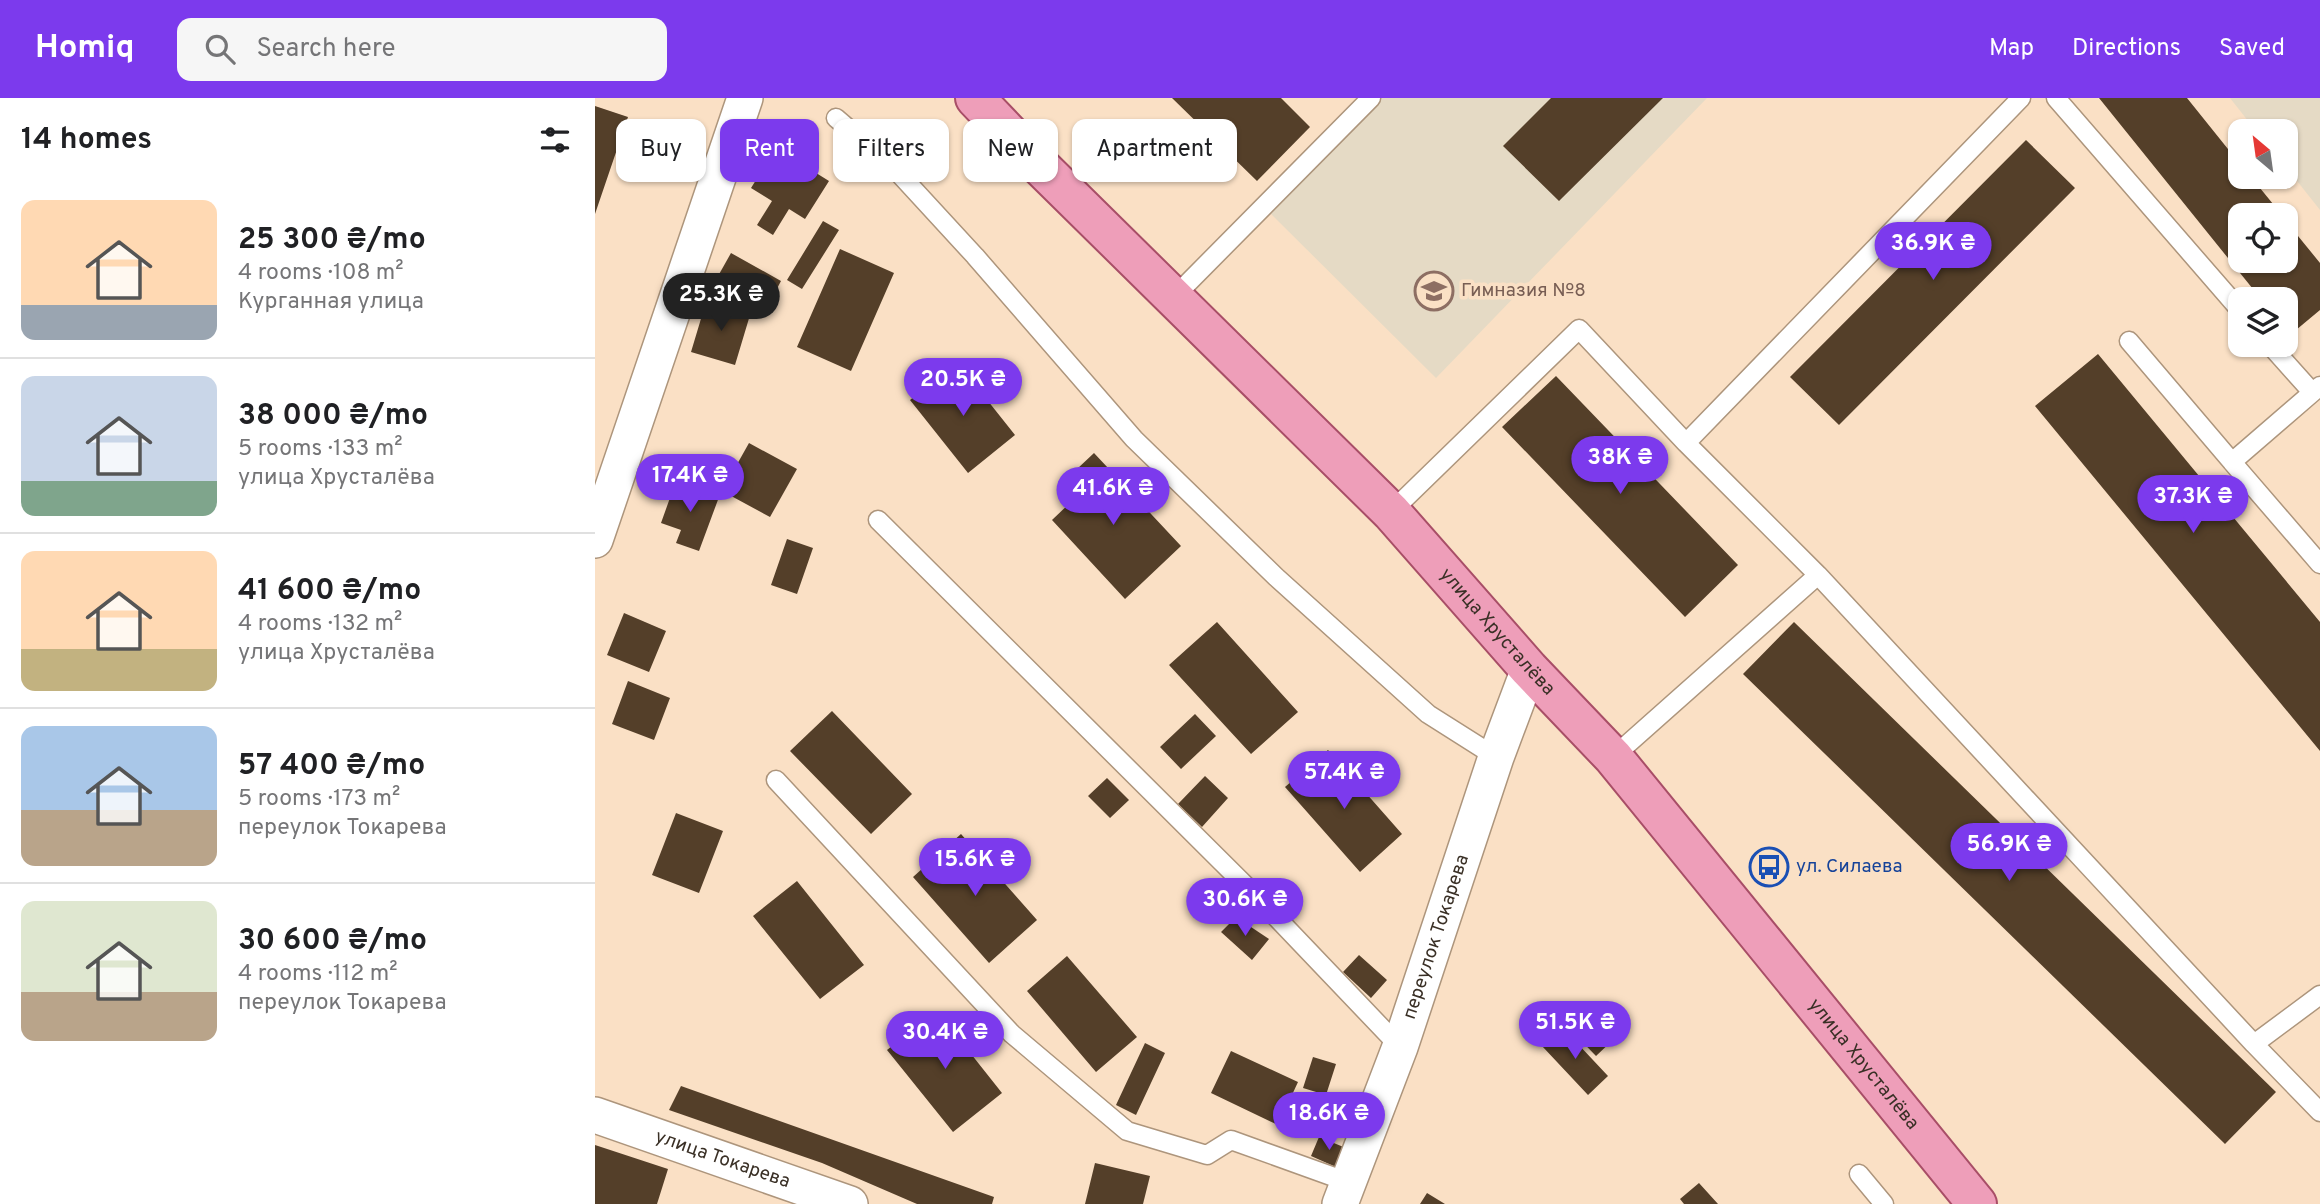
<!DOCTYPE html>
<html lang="en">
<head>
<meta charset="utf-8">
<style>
  body { margin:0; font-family:Overpass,sans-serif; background:#f6f6f6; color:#202124; height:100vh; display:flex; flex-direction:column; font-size:26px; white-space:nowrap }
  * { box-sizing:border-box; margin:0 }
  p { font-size:23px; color:#757577 }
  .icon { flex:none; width:38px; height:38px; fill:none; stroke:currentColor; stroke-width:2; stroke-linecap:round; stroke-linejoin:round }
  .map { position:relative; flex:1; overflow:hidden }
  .panel { display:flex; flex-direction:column; background:#fff; width:595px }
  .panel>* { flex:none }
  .hud { position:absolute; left:21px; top:21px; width:665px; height:63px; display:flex; gap:14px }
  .needle { width:46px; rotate:331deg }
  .buttons { position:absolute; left:1633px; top:21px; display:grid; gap:14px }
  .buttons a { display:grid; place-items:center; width:70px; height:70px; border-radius:14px; background:#fff; box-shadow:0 2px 5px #0004; font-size:35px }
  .price { position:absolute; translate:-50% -60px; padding:0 16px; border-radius:24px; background:#7c3aed; color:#fff; font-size:23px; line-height:46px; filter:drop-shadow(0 2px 4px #0008) }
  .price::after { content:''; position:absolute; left:50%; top:42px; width:21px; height:16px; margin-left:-10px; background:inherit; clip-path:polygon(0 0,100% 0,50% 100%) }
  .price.current { background:#222; color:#fff }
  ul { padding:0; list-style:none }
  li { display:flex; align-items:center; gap:21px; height:175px; padding:0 21px }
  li+li { border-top:2px solid #e0e0e0 }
  li span { display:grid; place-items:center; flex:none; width:196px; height:140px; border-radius:14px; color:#555 }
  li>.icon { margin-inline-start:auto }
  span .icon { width:84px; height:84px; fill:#fffc; stroke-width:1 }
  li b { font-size:30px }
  h2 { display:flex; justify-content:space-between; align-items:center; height:84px; padding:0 21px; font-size:30px }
  .tag { padding:0 24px; border-radius:14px; background:#fff; box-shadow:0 2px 5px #0004; font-size:24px; line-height:63px }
  .tag.current { background:#7c3aed; color:#fff }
  header { display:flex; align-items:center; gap:42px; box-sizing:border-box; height:98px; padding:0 35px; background:#7c3aed; color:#fff }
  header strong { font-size:33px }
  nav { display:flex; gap:38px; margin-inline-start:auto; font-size:24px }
  .search { width:490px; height:63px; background:#f6f6f6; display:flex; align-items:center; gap:18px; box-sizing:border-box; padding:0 24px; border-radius:14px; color:#757577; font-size:26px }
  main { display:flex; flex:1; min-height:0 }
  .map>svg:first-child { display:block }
  .education { fill:#e5dac5 }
  .building { fill:#543f29 }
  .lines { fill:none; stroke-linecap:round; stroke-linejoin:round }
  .lane-casing { stroke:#ad957c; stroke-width:21 }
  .street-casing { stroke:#ad957c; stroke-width:38 }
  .primary-casing { stroke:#a84e67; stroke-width:42 }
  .lane { stroke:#fff; stroke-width:18 }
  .street { stroke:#fff; stroke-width:35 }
  .primary { stroke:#ee9eb9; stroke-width:38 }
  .labels { text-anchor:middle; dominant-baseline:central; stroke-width:7; stroke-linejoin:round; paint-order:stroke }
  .education-label { font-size:19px; fill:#785e54; stroke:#fae0c5; text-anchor:start }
  .street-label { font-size:19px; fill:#3a3026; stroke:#fae0c5 }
  .transit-label { font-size:19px; fill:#164399; stroke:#fae0c5; text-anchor:start }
</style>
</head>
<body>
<header>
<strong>Homiq</strong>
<div class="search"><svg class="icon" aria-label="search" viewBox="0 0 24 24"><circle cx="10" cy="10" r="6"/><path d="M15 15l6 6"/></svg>Search here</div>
<nav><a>Map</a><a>Directions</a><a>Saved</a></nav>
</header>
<main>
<section class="panel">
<h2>14 homes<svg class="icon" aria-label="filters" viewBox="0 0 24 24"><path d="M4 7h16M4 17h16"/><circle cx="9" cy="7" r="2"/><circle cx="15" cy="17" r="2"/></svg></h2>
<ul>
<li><span style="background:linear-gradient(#ffd9b3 75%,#9aa5b1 0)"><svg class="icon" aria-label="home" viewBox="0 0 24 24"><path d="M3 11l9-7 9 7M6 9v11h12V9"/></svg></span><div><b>25 300 ₴/mo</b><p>4 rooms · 108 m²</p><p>Курганная улица</p></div></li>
<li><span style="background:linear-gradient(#c9d6e8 75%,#7fa58c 0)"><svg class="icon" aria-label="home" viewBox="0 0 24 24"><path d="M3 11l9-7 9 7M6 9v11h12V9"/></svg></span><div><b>38 000 ₴/mo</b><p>5 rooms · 133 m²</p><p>улица Хрусталёва</p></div></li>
<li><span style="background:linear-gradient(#ffd9b3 70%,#c2b280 0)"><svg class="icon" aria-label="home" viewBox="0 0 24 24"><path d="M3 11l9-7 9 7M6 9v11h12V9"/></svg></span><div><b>41 600 ₴/mo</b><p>4 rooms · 132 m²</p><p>улица Хрусталёва</p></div></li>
<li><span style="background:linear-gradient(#a9c7e8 60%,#b9a48a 0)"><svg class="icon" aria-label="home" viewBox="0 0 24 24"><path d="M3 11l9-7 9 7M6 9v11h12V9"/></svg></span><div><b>57 400 ₴/mo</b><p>5 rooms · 173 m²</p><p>переулок Токарева</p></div></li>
<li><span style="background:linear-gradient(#dfe7d0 65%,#b9a48a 0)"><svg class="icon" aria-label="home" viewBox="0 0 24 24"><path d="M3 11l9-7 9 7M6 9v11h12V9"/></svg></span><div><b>30 600 ₴/mo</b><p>4 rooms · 112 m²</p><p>переулок Токарева</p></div></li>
</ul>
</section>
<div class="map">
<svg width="1725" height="1106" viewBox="0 0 1725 1106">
  <rect width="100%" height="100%" fill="#fae0c5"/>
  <path class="education" d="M775 0H1112L841 280 666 106Z
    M1635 0H1725V112L1691 69 1690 33H1661Z"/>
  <path class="building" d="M577 0H686L715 29 662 83Z
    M956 0H1068L964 103 908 48Z
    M1504 0H1592L1645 66V79H1656L1687 117H1645V163H1690V122L1725 165V212L1695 237 1690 231V201H1666Z
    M0 8 33 19 0 116Z
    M1431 42 1480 90 1244 327 1195 279Z
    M181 50 234 83 210 121 194 111 178 137 162 127 177 103 156 90Z
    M228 123 244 132 207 191 192 182Z
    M245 151 299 175 256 273 202 249Z
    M136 155 186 183 169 215 118 187Z
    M111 204 155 217 140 267 96 254Z
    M1503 256 1725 524V653L1440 308Z
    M362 264 420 337 373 375 315 302Z
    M961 278 1143 467 1090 519 907 329Z
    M154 345 202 371 175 419 127 393Z
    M499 355 586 448 530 501 457 422 478 402 464 388Z
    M81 383 124 399 104 453 81 445 86 432 66 425Z
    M192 441 218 450 202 496 176 487Z
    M29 515 71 533 54 574 12 557Z
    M622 524 703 614 656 656 574 567Z
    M1199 524 1681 994 1630 1046 1148 576Z
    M33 583 75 600 59 642 17 626Z
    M237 613 317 696 276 736 195 653Z
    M600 616 621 638 586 671 565 649Z
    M733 652 807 736 765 774 690 689Z
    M610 678 633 700 607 729 583 706Z
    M512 680 534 702 515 720 493 698Z
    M81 715 128 733 104 795 57 777Z
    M366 736 442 822 394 865 318 779Z
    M202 783 269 867 225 901 158 818Z
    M641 819 674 841 657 862 626 834Z
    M764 857 792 882 776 900 748 874Z
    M472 858 542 939 501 974 432 893Z
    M989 908 1020 940 1001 958 970 926Z
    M342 913 407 995 358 1034 292 952Z
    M967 929 1013 978 993 997 947 948Z
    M550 945 570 955 541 1017 521 1007Z
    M636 953 703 984 683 1027 616 995Z
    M718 959 741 966 731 997 708 990Z
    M86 988 258 1049 399 1099 397 1106H322L227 1065 74 1012Z
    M724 1039 751 1050 743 1070 716 1058Z
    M0 1047 73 1071 62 1106H0Z
    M500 1065 555 1078 548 1106H490Z
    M1104 1085 1123 1106H1089L1085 1101Z
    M832 1095 850 1106H825Z"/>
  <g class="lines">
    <defs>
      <path id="lane" d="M1461 0 1645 212
        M241 20 299 70 380 158 539 341 681 479 833 616 901 659
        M578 200 776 0
        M1534 243 1637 364 1725 288
        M1675 247 1717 294
        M1637 364 1725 466
        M796 414 984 231 1091 345
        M283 422 659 796 805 949
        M1223 477 1091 345 1426 0
        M1018 659 1223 477 1659 946
        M181 682 417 936 532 1033 612 1057 636 1042 753 1084
        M1725 897 1659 946 1725 1014
        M1264 1076 1289 1106"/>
      <g id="street">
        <path d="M0 442 150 0"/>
        <path id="s1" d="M0 1017 255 1106"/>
        <path id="s2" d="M745 1106 805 949 901 659 934 571"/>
      </g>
      <g id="primary">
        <path id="s3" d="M380 0 445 68 796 414 934 571 1018 659 1382 1106"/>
      </g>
    </defs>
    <use href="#lane" class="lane-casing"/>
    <use href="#street" class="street-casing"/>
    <use href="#primary" class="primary-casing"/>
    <use href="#lane" class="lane"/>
    <use href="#street" class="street"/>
    <use href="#primary" class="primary"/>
  </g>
  <defs>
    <symbol id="school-ring" viewBox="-11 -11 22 22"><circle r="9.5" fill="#fae0c5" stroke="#8d6e63" stroke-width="1.5"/><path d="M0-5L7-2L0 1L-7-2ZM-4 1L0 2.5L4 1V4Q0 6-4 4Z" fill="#8d6e63"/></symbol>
    <symbol id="bus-ring" viewBox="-11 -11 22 22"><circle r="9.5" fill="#fae0c5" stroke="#1a4fb4" stroke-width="1.5"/><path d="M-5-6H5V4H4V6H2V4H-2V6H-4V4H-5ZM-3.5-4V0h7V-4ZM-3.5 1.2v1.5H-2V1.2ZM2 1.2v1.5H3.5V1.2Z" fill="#1a4fb4"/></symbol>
  </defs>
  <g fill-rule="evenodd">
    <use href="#school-ring" x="817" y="171" width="44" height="44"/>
    <use href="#bus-ring" x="1152" y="747" width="44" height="44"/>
  </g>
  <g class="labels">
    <g class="education-label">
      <text x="866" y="193">Гимназия №8</text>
    </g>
    <g class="street-label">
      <text stroke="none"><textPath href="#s3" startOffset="747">улица Хрусталёва</textPath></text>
      <text stroke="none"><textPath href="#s2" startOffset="284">переулок Токарева</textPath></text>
      <text stroke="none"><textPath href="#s3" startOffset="1314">улица Хрусталёва</textPath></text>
      <text stroke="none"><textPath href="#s1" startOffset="135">улица Токарева</textPath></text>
    </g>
    <g class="transit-label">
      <text x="1201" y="769">ул. Силаева</text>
    </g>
  </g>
</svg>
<div class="buttons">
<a><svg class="needle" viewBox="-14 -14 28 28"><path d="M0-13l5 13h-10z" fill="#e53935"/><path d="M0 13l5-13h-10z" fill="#757577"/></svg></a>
<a><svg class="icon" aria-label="locate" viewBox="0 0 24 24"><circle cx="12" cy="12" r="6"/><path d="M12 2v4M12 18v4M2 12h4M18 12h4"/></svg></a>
<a><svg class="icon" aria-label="layers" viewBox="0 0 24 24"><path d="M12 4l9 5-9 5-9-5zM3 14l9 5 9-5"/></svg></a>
</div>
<b class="price" style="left:1338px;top:184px">36.9K ₴</b>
<b class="price current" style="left:126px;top:235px">25.3K ₴</b>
<b class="price" style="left:368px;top:320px">20.5K ₴</b>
<b class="price" style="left:1025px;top:398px">38K ₴</b>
<b class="price" style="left:95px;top:416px">17.4K ₴</b>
<b class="price" style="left:518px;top:429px">41.6K ₴</b>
<b class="price" style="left:1598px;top:437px">37.3K ₴</b>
<b class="price" style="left:749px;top:713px">57.4K ₴</b>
<b class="price" style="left:1414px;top:785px">56.9K ₴</b>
<b class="price" style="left:380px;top:800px">15.6K ₴</b>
<b class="price" style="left:650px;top:840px">30.6K ₴</b>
<b class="price" style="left:980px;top:963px">51.5K ₴</b>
<b class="price" style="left:350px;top:973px">30.4K ₴</b>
<b class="price" style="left:734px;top:1054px">18.6K ₴</b>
<div class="hud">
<a class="tag">Buy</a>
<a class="tag current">Rent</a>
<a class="tag">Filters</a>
<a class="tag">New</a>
<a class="tag">Apartment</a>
</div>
</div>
</main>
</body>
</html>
